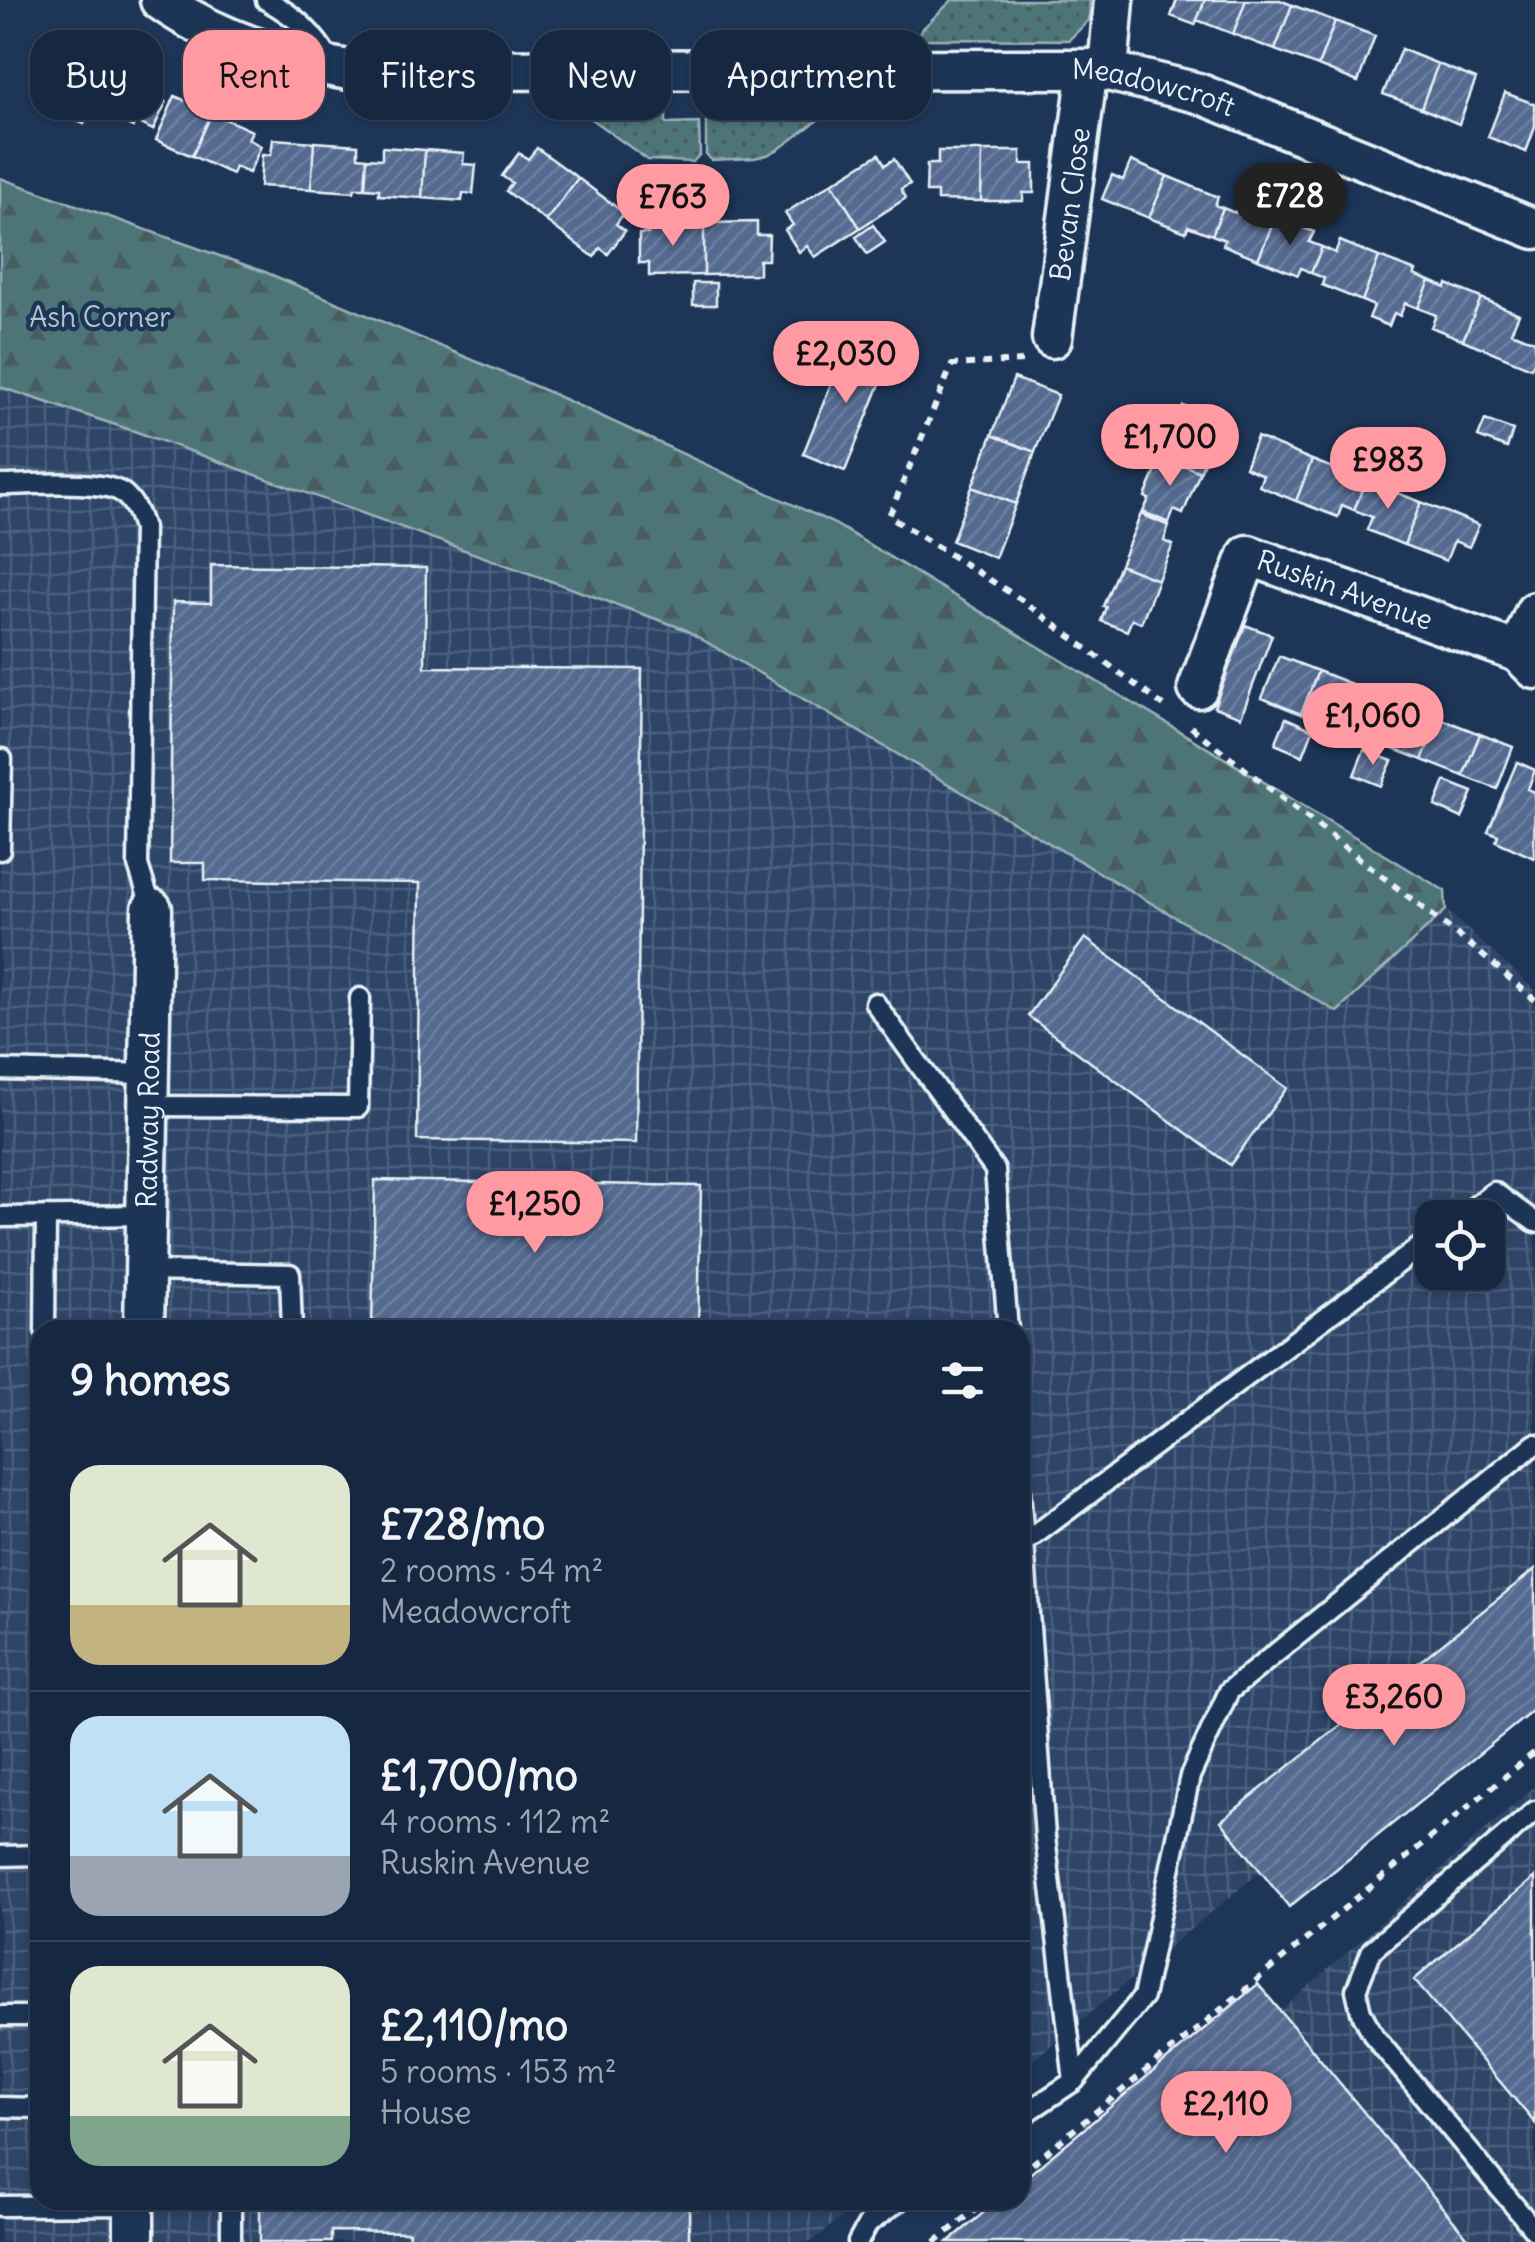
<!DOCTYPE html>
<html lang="en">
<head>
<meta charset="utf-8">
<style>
  body { margin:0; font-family:Delius,sans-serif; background:#1f3048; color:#f1f3f6; height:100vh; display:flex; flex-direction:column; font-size:38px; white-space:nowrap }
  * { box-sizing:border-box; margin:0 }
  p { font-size:32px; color:#9ea6b1 }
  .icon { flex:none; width:55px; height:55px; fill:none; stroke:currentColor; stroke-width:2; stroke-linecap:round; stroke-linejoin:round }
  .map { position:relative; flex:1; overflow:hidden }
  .side { position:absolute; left:30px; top:1320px; width:1000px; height:890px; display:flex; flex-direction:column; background:#162841; border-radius:30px; box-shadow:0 2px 8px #0004,0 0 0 2px #35445a }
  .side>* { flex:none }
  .top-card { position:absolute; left:30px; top:30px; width:1000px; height:90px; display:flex; gap:20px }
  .controls { position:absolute; left:1415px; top:1200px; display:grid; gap:20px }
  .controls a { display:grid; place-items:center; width:90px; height:90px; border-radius:20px; background:#162841; box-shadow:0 2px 8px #0004,0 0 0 2px #35445a; font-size:50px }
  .price { position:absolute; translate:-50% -85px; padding:0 22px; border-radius:35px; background:#ff9aa2; color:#111; font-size:32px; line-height:65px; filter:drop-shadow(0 2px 5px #0008) }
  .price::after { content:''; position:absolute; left:50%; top:60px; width:30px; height:22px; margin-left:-15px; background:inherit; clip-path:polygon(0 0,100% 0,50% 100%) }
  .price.current { background:#222; color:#fff }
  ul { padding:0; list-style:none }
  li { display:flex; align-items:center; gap:30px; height:250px; padding:0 40px }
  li+li { border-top:2px solid #35445a }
  li span { display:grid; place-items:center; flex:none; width:280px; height:200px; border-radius:30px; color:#555 }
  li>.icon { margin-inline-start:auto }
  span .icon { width:120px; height:120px; fill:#fffc; stroke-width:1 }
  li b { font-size:42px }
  h2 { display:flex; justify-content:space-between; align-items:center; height:120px; padding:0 40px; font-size:42px }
  .tag { padding:0 35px; border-radius:30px; background:#162841; box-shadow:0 2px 8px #0004,0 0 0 2px #35445a; font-size:35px; line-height:90px }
  .tag.current { background:#ff9aa2; color:#111 }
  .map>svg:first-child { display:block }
  .industrial { fill:url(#industrial-grid); fill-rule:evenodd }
  .grass { fill:url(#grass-dots); stroke:#9bb2b8; stroke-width:2.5 }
  .forest { fill:url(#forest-firs); stroke:#9bb2b8; stroke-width:2.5 }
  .building { fill:url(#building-hatch); stroke:#e8f1f8; stroke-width:2.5 }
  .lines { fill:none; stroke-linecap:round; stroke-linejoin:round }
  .service-casing { stroke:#e8f1f8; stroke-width:25 }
  .minor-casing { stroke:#e8f1f8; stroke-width:45 }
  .path { stroke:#e8f1f8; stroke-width:6; stroke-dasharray:8 8; stroke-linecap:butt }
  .service { stroke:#1d3557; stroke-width:18 }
  .minor { stroke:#1d3557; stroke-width:38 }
  .labels { text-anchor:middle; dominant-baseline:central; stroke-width:9; stroke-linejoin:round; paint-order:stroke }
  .street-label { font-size:28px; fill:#e8f1f8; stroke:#1d3557 }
  .park-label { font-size:28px; fill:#b2c5cb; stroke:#1d3557 }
</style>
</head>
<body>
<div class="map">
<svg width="1535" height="2242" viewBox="0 0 1535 2242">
  <defs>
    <pattern id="industrial-grid" width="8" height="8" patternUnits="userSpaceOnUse" patternTransform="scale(2.5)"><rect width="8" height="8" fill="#2e4568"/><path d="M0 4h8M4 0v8" fill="none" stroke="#4c607e"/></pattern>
    <pattern id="grass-dots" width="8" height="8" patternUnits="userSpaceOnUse" patternTransform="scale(2.5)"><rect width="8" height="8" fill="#4e7478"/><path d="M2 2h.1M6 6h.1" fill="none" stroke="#4a5c5f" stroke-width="1.8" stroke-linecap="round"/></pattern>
    <pattern id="forest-firs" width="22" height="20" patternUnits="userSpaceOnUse" patternTransform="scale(2.5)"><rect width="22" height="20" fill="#4e7478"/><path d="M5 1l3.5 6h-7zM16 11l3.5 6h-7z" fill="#4a5c5f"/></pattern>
    <pattern id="building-hatch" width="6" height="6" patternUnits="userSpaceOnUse" patternTransform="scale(2.5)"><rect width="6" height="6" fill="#546a90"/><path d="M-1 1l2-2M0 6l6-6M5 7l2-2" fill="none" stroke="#6d80a0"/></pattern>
  </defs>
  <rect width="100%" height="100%" fill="#1d3557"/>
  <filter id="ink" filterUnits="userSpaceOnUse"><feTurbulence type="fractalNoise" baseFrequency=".01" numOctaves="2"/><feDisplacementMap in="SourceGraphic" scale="20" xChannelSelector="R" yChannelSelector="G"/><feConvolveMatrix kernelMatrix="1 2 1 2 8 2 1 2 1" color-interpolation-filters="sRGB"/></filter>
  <g filter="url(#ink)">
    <path class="industrial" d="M0 387 134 431 684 629 1336 1011 1446 910 1535 990V1644L1020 2071V1330H40V2200H863L811 2242H0ZM1432 1218H1488V1272H1432Z
      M1535 1786V2242H1019Z"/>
    <path class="grass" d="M952 0H1090L1089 20 1069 40 920 39 921 30Z
      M633 98 649 112 666 113V124L699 123 700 154 693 162 648 160 587 116 593 101Z
      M816 98 826 100V114L779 149 767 155 754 158 711 160 706 154V113H752L773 100Z"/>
    <path class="forest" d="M0 178 265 272 551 393 835 524 1445 891 1446 910 1337 1012 684 629 134 431 0 387Z"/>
    <path class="building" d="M1177 0H1205L1195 25 1171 16Z
      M1205 0H1246L1233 34 1197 20Z
      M1246 0H1280L1292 5 1275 50 1233 34Z
      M1292 5 1335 21 1318 66 1275 50Z
      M1335 21 1375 36 1358 82 1318 66Z
      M83 42 98 49 95 57 116 66 95 110 91 108 84 124 64 115 71 100 53 92 56 86 47 82 64 43 78 50Z
      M1401 49 1438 64 1421 108 1383 94Z
      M1438 64 1476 79 1459 124 1421 108Z
      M116 66 152 83 147 93 166 102 153 130 135 121 133 127 95 110Z
      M1505 93 1535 104V127L1526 152 1488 137Z
      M175 96 212 113 192 156 156 140Z
      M212 113 252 131 248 139 261 146 249 173 235 167 232 174 192 156Z
      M273 139 314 142 311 189 260 186 262 155H271Z
      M314 142 358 145V157L367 158 365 188H355L354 192 311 189Z
      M382 147 425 150 422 198 379 195V189L365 188 367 158 382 159Z
      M537 148 578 178 546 221 506 191 512 183 502 176 519 153 528 159Z
      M425 150 464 153 463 164 476 165 473 194 463 193 462 201 422 198Z
      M938 151H982L981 201 937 200V192H926L927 164H938Z
      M982 151H1021V164H1034V193H1023V201H981Z
      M879 154 885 165 894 159 910 184 901 189 906 198 860 228 832 183Z
      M1131 161 1167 176 1149 218 1102 199 1112 175 1123 180Z
      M1167 176 1218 197 1215 205 1223 208 1212 235 1188 226 1186 232 1149 218Z
      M578 178 624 213 616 224 625 231 608 254 600 248 594 257 546 221Z
      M832 183 860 228 815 257 807 246 799 252 785 230 793 225 785 213Z
      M1240 202 1276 217 1258 259 1223 245 1225 240 1212 235 1223 208 1235 213Z
      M1276 217 1314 232 1309 242 1322 247 1311 273 1301 268 1298 275 1258 259Z
      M757 222V235H769L768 260H759V274L704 275V223Z
      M649 223H704V275L649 276V263H639V234H648Z
      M873 225 885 242 867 254 856 237Z
      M1340 241 1379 257 1362 301 1322 285 1324 278 1311 273 1322 247 1335 253Z
      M1379 257 1416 271 1414 275 1430 281 1418 308 1405 303 1400 316 1394 313 1389 326 1369 318 1374 306 1362 301Z
      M1430 281 1446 288 1447 284 1481 298 1463 340 1431 327 1436 315 1418 308Z
      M693 283H716V305H693Z
      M1481 298 1519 314 1511 332 1535 341V359L1531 368 1463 340Z
      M848 342 890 359 845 471 803 454Z
      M1014 378 1058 395 1035 452 992 435Z
      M1183 406 1211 418 1205 432 1215 436 1200 472 1162 456Z
      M1485 420 1513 430 1507 448 1478 437Z
      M992 435 1035 452 1016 504 972 487Z
      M1257 437 1312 460 1296 501 1259 486 1263 475 1245 467Z
      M1162 456 1200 472 1183 514 1174 510 1169 523 1143 512 1149 499 1145 497Z
      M1312 460 1366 481 1354 510 1342 505 1338 517 1296 501Z
      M1366 481 1421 502 1404 545 1367 530 1372 517 1354 510Z
      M972 487 1016 504 995 558 952 541Z
      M1421 502 1479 525 1469 547 1454 541 1446 561 1404 545Z
      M1141 514 1169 526 1164 541 1173 545 1158 580 1120 565Z
      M211 565 426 568 425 667 642 669 636 1143 417 1140 420 883 205 880V863H170L173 602 211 603Z
      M1120 565 1158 580 1141 623 1132 619 1127 631 1101 621 1106 607 1103 606Z
      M1245 625 1272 635 1241 717 1214 707Z
      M1279 656 1318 671 1301 714 1262 698Z
      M1318 671 1359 687 1342 729 1301 714Z
      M1359 687 1397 702 1380 744 1342 729Z
      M1397 702 1439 718 1422 760 1380 744Z
      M1286 718 1313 730 1303 756 1275 744Z
      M1439 718 1480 734 1463 776 1422 760Z
      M1480 734 1513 747 1497 789 1463 776Z
      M1364 750 1392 761 1381 786 1354 775Z
      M1517 762 1535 770 1528 789 1535 792 1534 858 1496 841 1498 835 1488 831Z
      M1445 781 1473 792 1462 818 1435 806Z
      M1085 938 1287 1088 1230 1165 1028 1016Z
      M375 1180 701 1186 698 1330H372Z
      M1535 1569V1709L1289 1907 1221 1821Z
      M1535 1877V2123L1414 1980Z
      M1258 1984 1471 2242H948L999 2200H1020V2182Z
      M260 2200H689V2242L578 2239V2242H408L409 2232 331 2231V2242H260Z"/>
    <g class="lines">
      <defs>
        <path id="service" d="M266 0C297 17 314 33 332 64
          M0 485C28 485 105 478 124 494 135 504 139 515 143 528L138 865 152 909
          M0 850 2 759
          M875 1003 995 1170 1008 1330
          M0 1070 148 1074
          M147 1106 358 1107 360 998
          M0 1217 146 1215
          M1460 1218 1494 1192 1535 1222
          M145 1271 290 1274 292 1330
          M45 1330 46 1216
          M1020 1489 1024 1543
          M1535 1811 1372 1950 1356 1990 1361 2012 1374 2036 1535 2231
          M0 1856 40 1855
          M0 2016H36
          M1074 2081 1045 1837 1024 1543 1432 1238
          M0 2107 39 2108
          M1020 2117 1074 2081 1143 1997 1190 1776 1229 1691 1535 1444
          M0 2206 134 2205
          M231 2242V2200
          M858 2242 868 2224 900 2200"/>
        <g id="minor">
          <path id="s1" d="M160 0C216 40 282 59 349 70L1088 69 1108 71 1198 93 1535 229"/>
          <path d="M1108 71 1114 0"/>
          <path id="s2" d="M1052 338 1088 69"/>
          <path d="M1535 669 1518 652 1535 612"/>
          <path id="s3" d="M1198 688 1248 555 1518 652"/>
          <path id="s4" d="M144 1330 152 909"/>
          <path d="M134 2200V2242"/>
        </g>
      </defs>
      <use href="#service" class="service-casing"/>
      <use href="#minor" class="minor-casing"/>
      <path class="path" d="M1022 361 952 365 889 516 1020 599 1164 706
        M1191 727 1473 947 1535 1000
        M1020 2174 1535 1752
        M935 2242 988 2200"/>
      <use href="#service" class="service"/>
      <use href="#minor" class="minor"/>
    </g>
  </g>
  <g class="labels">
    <g class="street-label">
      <text stroke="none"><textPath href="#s1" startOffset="1010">Meadowcroft</textPath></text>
      <text stroke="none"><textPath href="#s2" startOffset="135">Bevan Close</textPath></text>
      <text stroke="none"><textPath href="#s3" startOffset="245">Ruskin Avenue</textPath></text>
      <text stroke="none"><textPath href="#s4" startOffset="210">Radway Road</textPath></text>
    </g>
    <g class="park-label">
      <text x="100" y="317">Ash Corner</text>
    </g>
  </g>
</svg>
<div class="controls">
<a><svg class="icon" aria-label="locate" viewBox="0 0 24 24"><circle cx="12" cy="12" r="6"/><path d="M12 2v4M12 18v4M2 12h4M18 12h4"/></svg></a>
</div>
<b class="price current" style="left:1290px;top:248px">£728</b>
<b class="price" style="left:673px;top:249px">£763</b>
<b class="price" style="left:846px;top:406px">£2,030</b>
<b class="price" style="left:1170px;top:489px">£1,700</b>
<b class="price" style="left:1388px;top:512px">£983</b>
<b class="price" style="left:1373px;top:768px">£1,060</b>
<b class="price" style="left:535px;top:1256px">£1,250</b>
<b class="price" style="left:1394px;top:1749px">£3,260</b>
<b class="price" style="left:1226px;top:2156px">£2,110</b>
<div class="top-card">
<a class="tag">Buy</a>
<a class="tag current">Rent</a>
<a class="tag">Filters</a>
<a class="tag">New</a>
<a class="tag">Apartment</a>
</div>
<section class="side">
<h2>9 homes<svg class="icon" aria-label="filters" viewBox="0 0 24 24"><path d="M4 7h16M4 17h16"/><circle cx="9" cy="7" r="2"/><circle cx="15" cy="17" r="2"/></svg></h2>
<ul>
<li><span style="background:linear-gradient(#dfe7d0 70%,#c2b280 0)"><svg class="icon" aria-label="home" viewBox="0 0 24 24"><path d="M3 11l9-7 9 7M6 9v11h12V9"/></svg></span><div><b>£728/mo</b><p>2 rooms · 54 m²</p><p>Meadowcroft</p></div></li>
<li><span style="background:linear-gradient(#bfe0f5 70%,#9aa5b1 0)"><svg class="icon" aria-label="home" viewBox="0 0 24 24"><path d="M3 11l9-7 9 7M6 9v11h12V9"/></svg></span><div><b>£1,700/mo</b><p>4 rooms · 112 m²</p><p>Ruskin Avenue</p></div></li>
<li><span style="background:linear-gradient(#dfe7d0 75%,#7fa58c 0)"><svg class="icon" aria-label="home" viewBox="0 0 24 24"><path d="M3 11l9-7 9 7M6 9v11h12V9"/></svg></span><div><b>£2,110/mo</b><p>5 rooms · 153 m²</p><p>House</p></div></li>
</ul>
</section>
</div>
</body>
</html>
